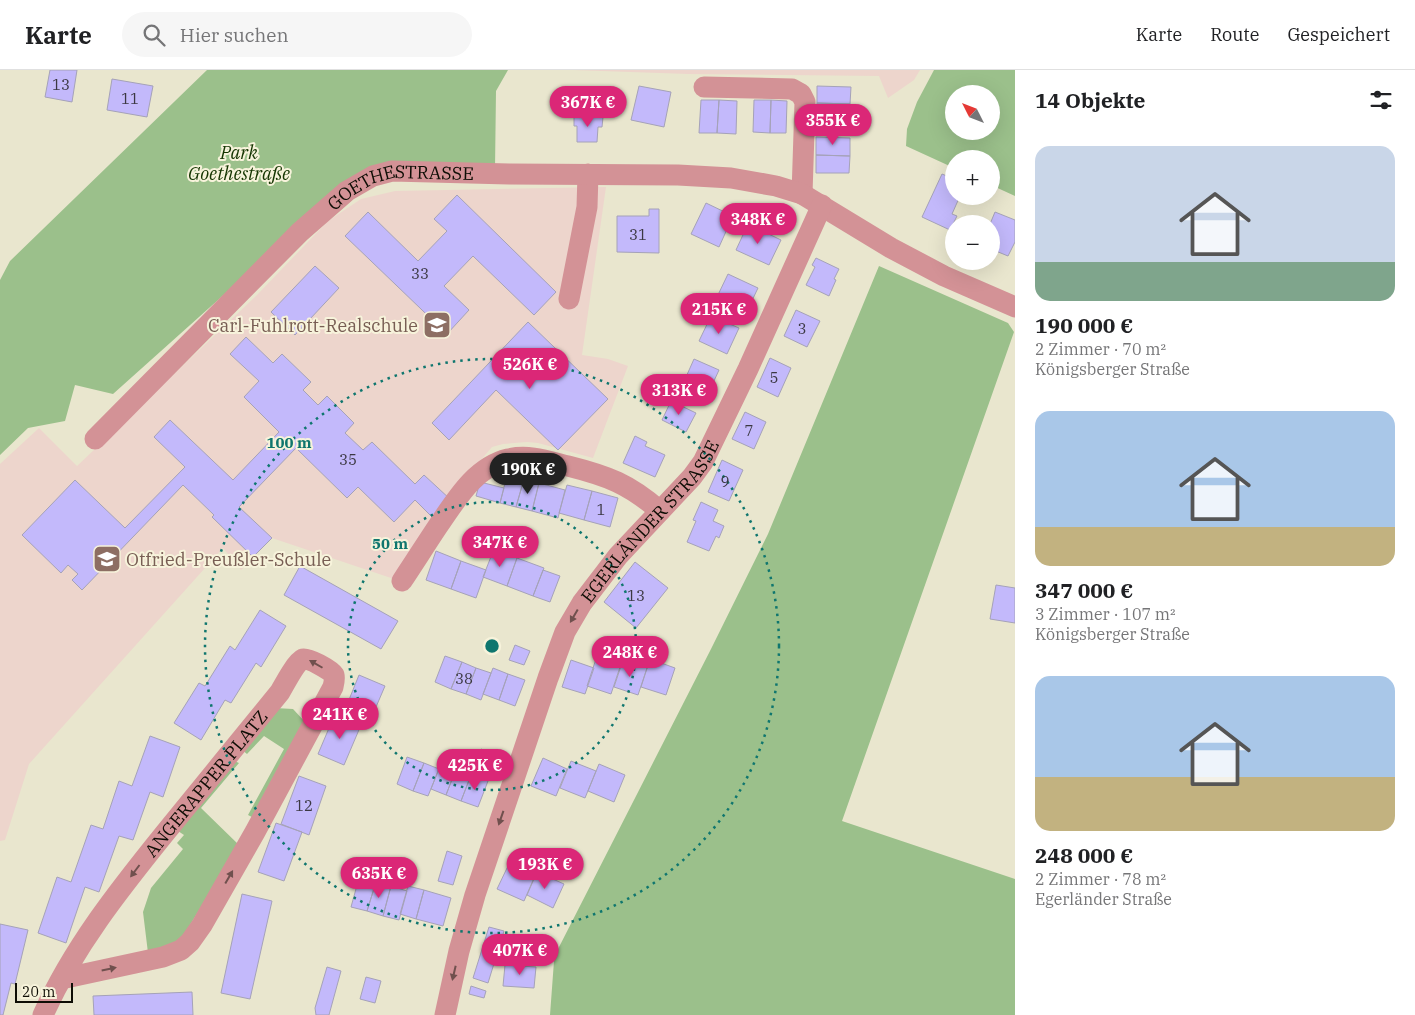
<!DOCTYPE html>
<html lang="de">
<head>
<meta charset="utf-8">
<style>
  body { margin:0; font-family:"IBM Plex Serif",serif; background:#f6f6f6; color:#202124; height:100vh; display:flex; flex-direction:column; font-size:19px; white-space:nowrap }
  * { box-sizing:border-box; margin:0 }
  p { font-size:16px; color:#757577 }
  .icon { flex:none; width:28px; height:28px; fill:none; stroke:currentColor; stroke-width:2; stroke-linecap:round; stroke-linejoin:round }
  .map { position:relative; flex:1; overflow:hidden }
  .side { display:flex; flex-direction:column; background:#fff; width:400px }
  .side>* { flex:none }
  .needle { width:32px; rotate:312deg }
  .tools { position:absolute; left:945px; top:15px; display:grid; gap:10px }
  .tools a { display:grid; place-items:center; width:55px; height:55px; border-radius:50%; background:#fff; box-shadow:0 5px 20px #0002; font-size:25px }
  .scale { position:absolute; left:15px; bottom:12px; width:58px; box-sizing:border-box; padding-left:5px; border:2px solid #0e0d05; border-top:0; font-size:14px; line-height:18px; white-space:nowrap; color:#0e0d05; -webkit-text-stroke:4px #f7f3db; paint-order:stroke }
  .price { position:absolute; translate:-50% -42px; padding:0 11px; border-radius:18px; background:#db2777; color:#fff; font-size:16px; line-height:32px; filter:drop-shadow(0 1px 2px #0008) }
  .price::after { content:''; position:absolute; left:50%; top:30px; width:15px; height:11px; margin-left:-8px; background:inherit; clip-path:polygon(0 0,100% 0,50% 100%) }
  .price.on { background:#222; color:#fff }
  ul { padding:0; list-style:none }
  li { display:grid; align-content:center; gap:10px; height:265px; padding:0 20px }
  li span { display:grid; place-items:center; height:155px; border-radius:15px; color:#555 }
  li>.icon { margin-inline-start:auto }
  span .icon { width:90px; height:90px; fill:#fffc; stroke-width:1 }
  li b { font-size:21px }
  h2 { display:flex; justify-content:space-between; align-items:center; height:60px; padding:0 20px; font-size:21px }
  header { display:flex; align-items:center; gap:30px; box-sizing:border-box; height:70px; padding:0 25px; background:#fff; border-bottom:1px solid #e0e0e0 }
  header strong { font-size:24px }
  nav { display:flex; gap:28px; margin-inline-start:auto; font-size:18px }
  .search { width:350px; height:45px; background:#f6f6f6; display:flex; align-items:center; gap:12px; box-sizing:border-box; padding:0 18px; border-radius:28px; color:#757577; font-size:19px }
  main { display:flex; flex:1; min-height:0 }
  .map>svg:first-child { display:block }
  .education { fill:#edd5cc }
  .green { fill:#9bc08b; fill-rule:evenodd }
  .building { fill:#c3b9fb; stroke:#a5a2b8 }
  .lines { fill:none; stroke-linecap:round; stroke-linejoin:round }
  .minor { stroke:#d39296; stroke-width:21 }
  .oneway { fill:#70504e }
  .ring { fill:none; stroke:#0f766e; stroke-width:2.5; stroke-dasharray:2.5 5 }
  .labels { text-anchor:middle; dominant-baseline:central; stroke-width:4; stroke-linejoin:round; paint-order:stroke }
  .number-label { font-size:15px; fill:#3b3842 }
  .park-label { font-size:18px; font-style:italic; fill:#143500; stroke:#f7f3db }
  .street-label { font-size:18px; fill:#0e0d05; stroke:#f7f3db }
  .education-label { font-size:18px; fill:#785e54; stroke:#f7f3db; text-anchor:end }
  .centre { fill:#0f766e; stroke:#f7f3db; stroke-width:2.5 }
  .ring-label { font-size:15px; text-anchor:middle; font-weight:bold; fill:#0f766e; stroke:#f7f3db; stroke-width:4; stroke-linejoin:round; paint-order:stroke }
</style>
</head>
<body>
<header>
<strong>Karte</strong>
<div class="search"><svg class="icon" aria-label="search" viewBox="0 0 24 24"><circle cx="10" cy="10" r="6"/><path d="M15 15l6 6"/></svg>Hier suchen</div>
<nav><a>Karte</a><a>Route</a><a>Gespeichert</a></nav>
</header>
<main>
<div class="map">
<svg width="1015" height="945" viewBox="0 0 1015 945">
  <rect width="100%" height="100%" fill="#e9e6ce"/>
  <path class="education" d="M573 0H920L914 10 888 28 879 6 688 4Z
    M606 117 582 285 608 289 628 296 593 388 538 373 527 372 503 374 492 377 455 420 394 509 272 468 241 500 223 478 29 694 5 770 0 771V394L39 358 77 396 257 225 328 151 361 129 395 121Z"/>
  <path class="green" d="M207 0H508L496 21 495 99H370L334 126 113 324 75 315 65 351 28 358 0 385V210L10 191Z
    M934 0H1015V126L991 115V89H954V98L906 76 907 59 917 32ZM954 24H991V61H954Z
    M879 196 1008 253 1014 262 842 751 1015 809V945H550L554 891 557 881 711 579 768 464Z
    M275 638 293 639 306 653 254 748 248 745 284 679 264 666 247 684 241 679Z
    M232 690 239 693 201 738 239 775 179 873 148 883 143 842 151 818 183 779 177 773 184 765 178 761Z"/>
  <path class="building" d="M50 0H77L72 32 45 27Z
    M112 9 153 16 147 47 107 40Z
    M639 16 671 22 664 57 631 50Z
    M817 16 851 17 850 34 817 33Z
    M701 30H719L717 63H699Z
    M719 30 737 31 736 64 717 63Z
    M754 30H771L770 63 753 62Z
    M771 30 787 31 786 63H770Z
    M817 33 850 34V51L816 50Z
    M574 46 603 47 602 57H598L597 72H577V56H574Z
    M816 67 850 68V86L816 85Z
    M816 85 850 86 849 103H816Z
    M942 104 954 109V126H960L952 144 957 146 950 160 922 147Z
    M457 125 556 222 534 245 473 186 444 216 469 240 447 264 345 166 368 142 418 191 447 161 434 149Z
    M706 133 733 146 719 177 691 164Z
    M649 139H659V183L617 182V146H649Z
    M995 142 1015 150V172L1008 186 991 179V165L994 159 991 158V154H990Z
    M748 154 781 170 769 195 736 180Z
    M816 188 839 199 834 209 836 210 829 226 806 215 815 197 812 195Z
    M315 196 339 218 295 265 271 242Z
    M728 204 758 218 747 241 717 227Z
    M796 240 820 251 807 277 784 266Z
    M711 246 739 258 727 284 699 271Z
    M528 252 608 329 558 380 496 320 449 370 432 353Z
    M246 267 273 293 282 284 311 312 303 320 318 335 327 326 354 353 345 363 363 380 372 372 415 414 424 405 451 430 433 448 415 430 394 452 358 417 347 428 296 378 239 437 272 468 253 487 212 447 214 445 183 415 82 520 72 510 78 504 68 495 61 503 22 465 75 410 125 458 185 397 154 367 170 350 233 410 279 362 244 327 259 311 230 284Z
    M770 288 791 298 778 327 757 317Z
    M694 289 719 300 707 326 682 316Z
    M671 331 696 343 686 362 662 350Z
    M745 342 766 352 754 379 732 369Z
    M635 366 647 372 645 376 665 385 655 407 623 393Z
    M722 390 743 400 729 431 708 422Z
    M507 405 524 409 516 437 500 433Z
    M524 409 539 413 532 441 516 437Z
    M480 412 504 418 500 433 476 426Z
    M539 413 565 420 558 448 532 441Z
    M567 415 592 421 584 450 559 443Z
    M592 421 618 428 610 457 584 450Z
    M701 432 718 440 713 451 724 456 719 468 716 466 709 481 687 472 696 451 693 450Z
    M494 479 517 488 507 516 483 507Z
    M436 481 461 491 451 519 426 510Z
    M517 488 544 498 533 526 507 516Z
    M461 491 486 500 476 528 451 519Z
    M635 492 668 518 636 558 604 532Z
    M300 496 398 551 381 579 284 525Z
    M543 500 560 506 550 532 533 526Z
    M996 515 1015 518V553L990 549Z
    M260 540 286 556 261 597 256 593 231 633 225 630 201 670 174 653 199 613 205 616 230 576 235 580Z
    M515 575 530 581 524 595 509 590Z
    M445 586 462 592 451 619 435 612Z
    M596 589 620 597 611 624 587 616Z
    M650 589 675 598 666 625 641 617Z
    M571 590 594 598 585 624 562 617Z
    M623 590 647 598 638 625 614 617Z
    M462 592 476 598 466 624 451 619Z
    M476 598 491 603 481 630 466 624Z
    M493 598 508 604 499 630 483 624Z
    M508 604 525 610 515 636 499 630Z
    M359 605 385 616 367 658 342 647Z
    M335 644 361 655 344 695 318 684Z
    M150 666 180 677 163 727 150 722 133 770 119 766 99 822 85 817 66 873 38 863 57 807 71 812 91 755 103 759 119 711 132 716Z
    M481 679 495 684 489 698 476 693Z
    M407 687 424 693 413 721 397 714Z
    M543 688 567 699 556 726 531 716Z
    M571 691 596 701 585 728 560 718Z
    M424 693 439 699 428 726 413 721Z
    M441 693 456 699 446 725 431 719Z
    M599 694 625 705 614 732 588 721Z
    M456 699 471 705 461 731 446 725Z
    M471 705 488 711 478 737 461 731Z
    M299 706 326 716 309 765 281 754Z
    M276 753 302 762 284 811 258 802Z
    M447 781 462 786 453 815 438 811Z
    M508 796 534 808 524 831 497 819Z
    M537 802 564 814 553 838 527 825Z
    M359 808 376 812 367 841 351 837Z
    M376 812 391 816 383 846 367 841Z
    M391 816 407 821 399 850 383 846Z
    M408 816 424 820 416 849 400 844Z
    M424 820 451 828 443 856 416 849Z
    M242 824 272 831 250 929 221 923Z
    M0 854 28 860 15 914 11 913 3 945H0Z
    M489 857 504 861 488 913 473 908Z
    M505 895 536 897 534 918 503 916Z
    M327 897 341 901 329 945H316L315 938Z
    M366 907 381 911 375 933 360 929Z
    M471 916 486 921 484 928 469 924Z
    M192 922 193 945H94L93 926Z"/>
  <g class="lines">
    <g class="minor">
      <path d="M704 17 792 19 801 24 805 32 802 124"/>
      <path d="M569 229 587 137 588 104"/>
      <path id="s1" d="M95 369 300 162 347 121 373 106 392 101 509 104 678 105 731 108 776 116 802 124 891 178 944 206 1015 237"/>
      <path d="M402 511C414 493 426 474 438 456 456 430 475 397 508 389 529 384 548 391 568 396 608 406 629 414 660 441"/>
      <path id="s2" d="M43 945C73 878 119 820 165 763 203 716 242 669 280 622 284 615 296 592 303 589 307 587 331 600 334 605 335 609 334 613 333 617L255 762 202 855 190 872 181 880 163 887 61 909"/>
      <path id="s3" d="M445 945 459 881 475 825 548 608 565 562 582 533 618 486 692 407 703 392 748 299 822 135"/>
    </g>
  </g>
  <defs><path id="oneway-solid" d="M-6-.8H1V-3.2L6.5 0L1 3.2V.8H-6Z" transform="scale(1.25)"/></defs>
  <g class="oneway">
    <use href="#oneway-solid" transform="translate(574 546) rotate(120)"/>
    <use href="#oneway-solid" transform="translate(316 594) rotate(-150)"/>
    <use href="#oneway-solid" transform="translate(501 748) rotate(109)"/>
    <use href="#oneway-solid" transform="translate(135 801) rotate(127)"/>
    <use href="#oneway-solid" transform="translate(229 807) rotate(-60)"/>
    <use href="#oneway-solid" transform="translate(109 899) rotate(-12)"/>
    <use href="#oneway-solid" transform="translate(454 903) rotate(103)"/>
  </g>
  <g class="ring">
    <circle cx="492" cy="576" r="144"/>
    <circle cx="492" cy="576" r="287"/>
  </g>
  <defs>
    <symbol id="school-square" viewBox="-11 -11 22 22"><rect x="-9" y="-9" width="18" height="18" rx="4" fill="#8d6e63" stroke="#f7f3db"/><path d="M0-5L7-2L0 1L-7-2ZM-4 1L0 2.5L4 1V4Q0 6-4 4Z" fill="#fff"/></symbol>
  </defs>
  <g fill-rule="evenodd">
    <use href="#school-square" x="421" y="239" width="32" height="32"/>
    <use href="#school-square" x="91" y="473" width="32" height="32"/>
  </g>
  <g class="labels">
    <g class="number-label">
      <text x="61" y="14">13</text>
      <text x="130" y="28">11</text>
      <text x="638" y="164">31</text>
      <text x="420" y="203">33</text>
      <text x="802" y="258">3</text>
      <text x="774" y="307">5</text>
      <text x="749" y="360">7</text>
      <text x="348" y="389">35</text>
      <text x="725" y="411">9</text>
      <text x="601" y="439">1</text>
      <text x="636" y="525">13</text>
      <text x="464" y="608">38</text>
      <text x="304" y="735">12</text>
    </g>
    <g class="park-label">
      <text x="239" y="82">Park<tspan x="239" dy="21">Goethestraße</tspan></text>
    </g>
    <g class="street-label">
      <text stroke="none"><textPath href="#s1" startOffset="408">GOETHESTRASSE</textPath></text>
      <text stroke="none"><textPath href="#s3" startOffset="542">EGERLÄNDER STRASSE</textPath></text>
      <text stroke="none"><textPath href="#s2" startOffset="284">ANGERAPPER PLATZ</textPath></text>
    </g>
    <g class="education-label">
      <text x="418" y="255">Carl-Fuhlrott-Realschule</text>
      <text x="126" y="489" text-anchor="start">Otfried-Preußler-Schule</text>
    </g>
  </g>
  <circle cx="492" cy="576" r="8" class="centre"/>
  <g class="ring-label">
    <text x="289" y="378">100 m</text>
    <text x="390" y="479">50 m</text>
  </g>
</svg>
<div class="tools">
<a><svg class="needle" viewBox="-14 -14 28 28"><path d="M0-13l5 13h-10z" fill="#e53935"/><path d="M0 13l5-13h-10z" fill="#757577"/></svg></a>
<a>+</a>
<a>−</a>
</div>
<div class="scale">20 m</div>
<b class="price" style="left:588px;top:58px">367K €</b>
<b class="price" style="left:833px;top:76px">355K €</b>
<b class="price" style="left:758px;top:175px">348K €</b>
<b class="price" style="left:719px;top:265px">215K €</b>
<b class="price" style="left:530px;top:320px">526K €</b>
<b class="price" style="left:679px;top:346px">313K €</b>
<b class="price on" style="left:528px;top:425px">190K €</b>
<b class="price" style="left:500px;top:498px">347K €</b>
<b class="price" style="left:630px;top:608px">248K €</b>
<b class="price" style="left:340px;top:670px">241K €</b>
<b class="price" style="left:475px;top:721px">425K €</b>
<b class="price" style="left:545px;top:820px">193K €</b>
<b class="price" style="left:379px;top:829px">635K €</b>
<b class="price" style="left:520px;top:906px">407K €</b>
</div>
<section class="side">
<h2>14 Objekte<svg class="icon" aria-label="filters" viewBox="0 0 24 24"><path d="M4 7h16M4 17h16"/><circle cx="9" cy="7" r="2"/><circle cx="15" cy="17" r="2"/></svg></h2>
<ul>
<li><span style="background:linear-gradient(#c9d6e8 75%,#7fa58c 0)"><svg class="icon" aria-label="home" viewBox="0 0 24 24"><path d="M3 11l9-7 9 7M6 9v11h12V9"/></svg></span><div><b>190 000 €</b><p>2 Zimmer · 70 m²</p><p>Königsberger Straße</p></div></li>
<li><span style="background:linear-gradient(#a9c7e8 75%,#c2b280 0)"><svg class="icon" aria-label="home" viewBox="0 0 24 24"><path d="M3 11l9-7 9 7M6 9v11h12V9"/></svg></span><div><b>347 000 €</b><p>3 Zimmer · 107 m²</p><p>Königsberger Straße</p></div></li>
<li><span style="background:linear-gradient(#a9c7e8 65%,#c2b280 0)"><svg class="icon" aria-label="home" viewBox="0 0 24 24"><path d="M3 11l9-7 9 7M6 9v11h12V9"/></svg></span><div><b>248 000 €</b><p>2 Zimmer · 78 m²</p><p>Egerländer Straße</p></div></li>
</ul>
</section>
</main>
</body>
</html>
